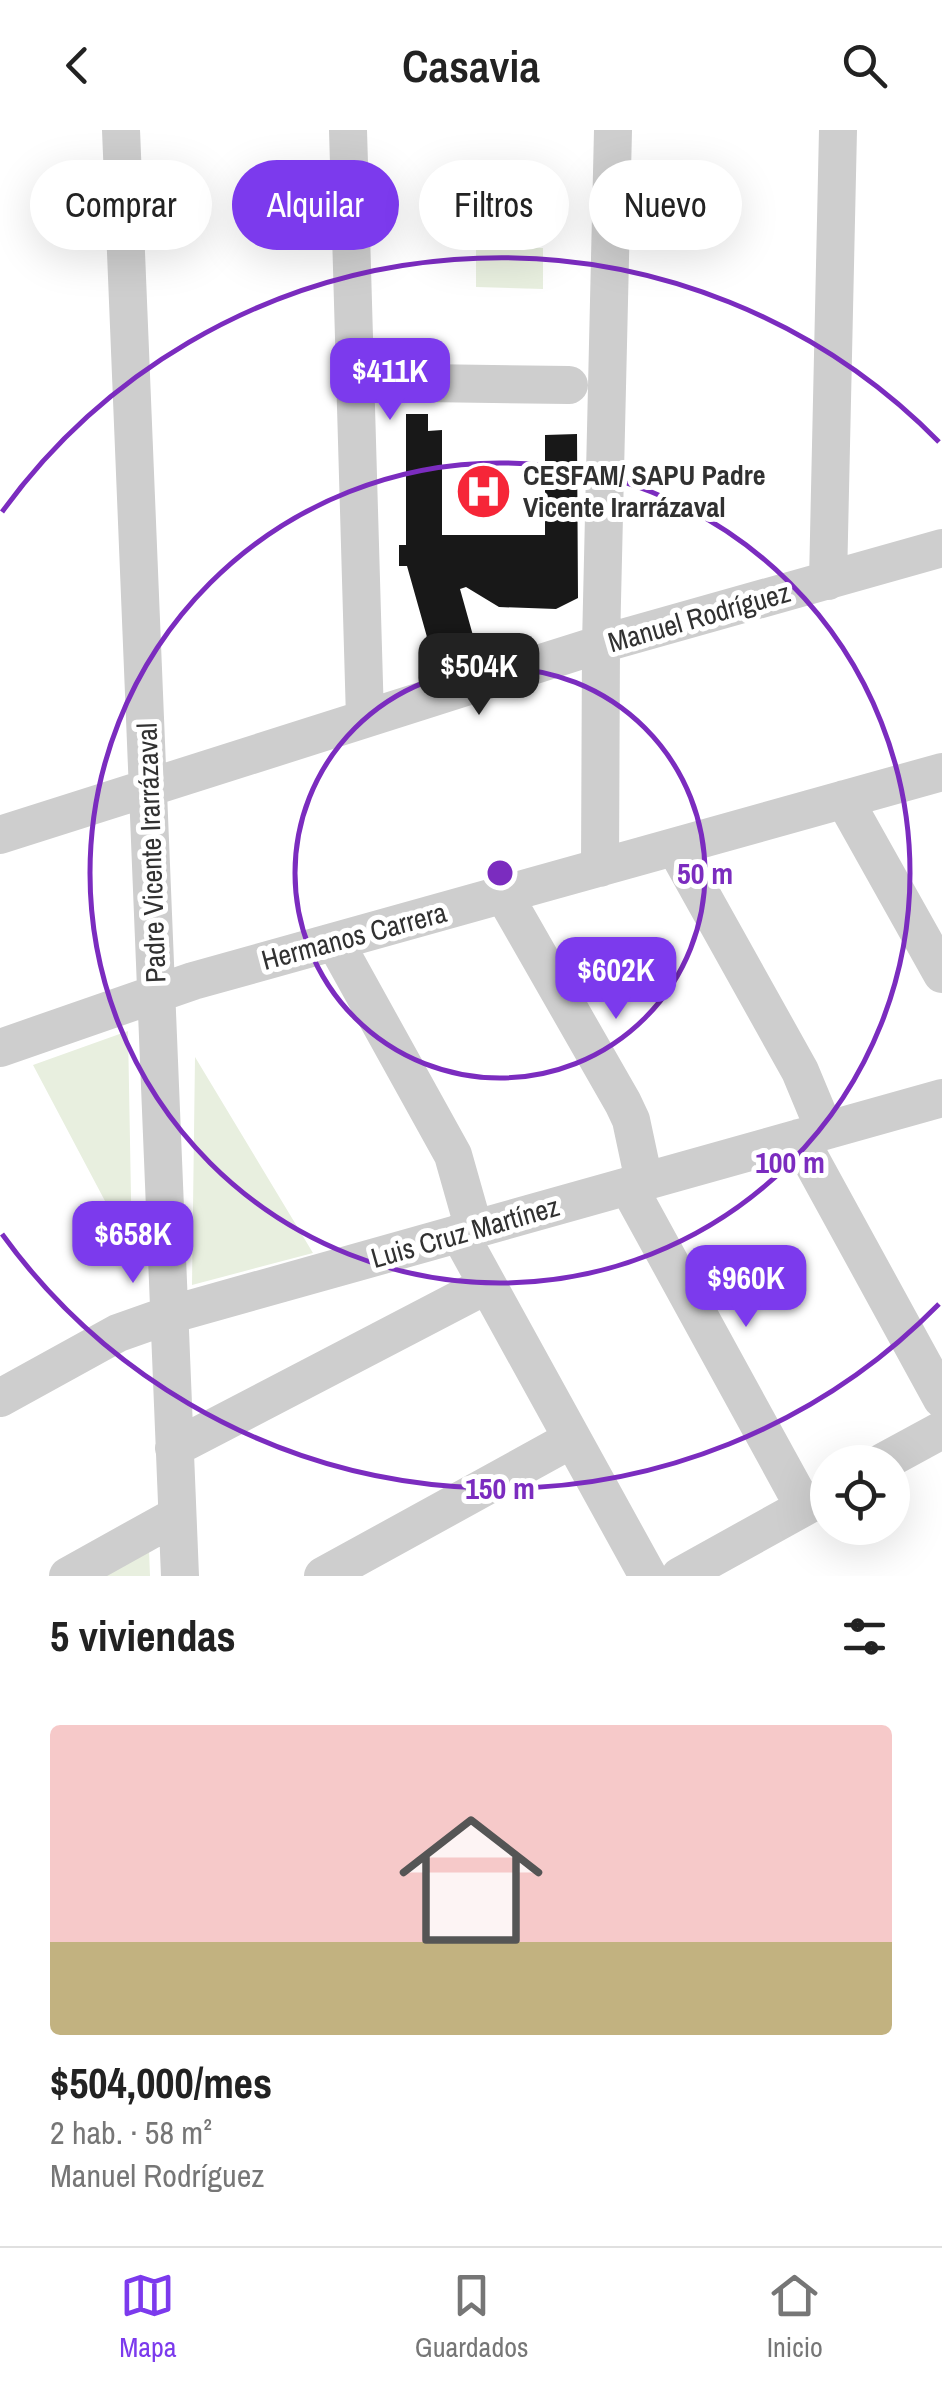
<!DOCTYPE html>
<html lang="es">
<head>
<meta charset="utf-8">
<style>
  body { margin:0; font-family:"Archivo Narrow",sans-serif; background:#f6f6f6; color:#222; height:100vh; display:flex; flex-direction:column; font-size:38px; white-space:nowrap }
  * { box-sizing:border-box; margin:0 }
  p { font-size:32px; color:#767676 }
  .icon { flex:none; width:55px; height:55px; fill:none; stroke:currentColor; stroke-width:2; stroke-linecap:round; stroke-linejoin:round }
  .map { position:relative; height:1446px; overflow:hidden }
  .details { display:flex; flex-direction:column; background:#fff; flex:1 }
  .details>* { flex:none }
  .guide { position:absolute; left:30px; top:30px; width:882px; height:90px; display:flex; gap:20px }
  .tools { position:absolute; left:810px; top:1315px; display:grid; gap:20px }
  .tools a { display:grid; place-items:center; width:100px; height:100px; border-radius:50%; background:#fff; box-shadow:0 10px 40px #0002; font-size:50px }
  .price { position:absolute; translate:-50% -85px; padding:0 22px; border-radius:20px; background:#7c3aed; color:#fff; font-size:32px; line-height:65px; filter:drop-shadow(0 2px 5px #0008) }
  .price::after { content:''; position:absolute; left:50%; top:60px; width:30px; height:22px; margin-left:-15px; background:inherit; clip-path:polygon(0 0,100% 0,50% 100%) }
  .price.active { background:#222; color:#fff }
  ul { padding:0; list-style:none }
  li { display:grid; align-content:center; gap:20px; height:530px; padding:0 50px }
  li span { display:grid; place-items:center; height:310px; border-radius:10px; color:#555 }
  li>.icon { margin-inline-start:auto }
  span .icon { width:180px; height:180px; fill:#fffc; stroke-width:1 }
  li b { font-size:42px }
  h2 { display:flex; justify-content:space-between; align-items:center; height:120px; padding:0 50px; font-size:42px }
  .pill { padding:0 35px; border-radius:45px; background:#fff; box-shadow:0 10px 40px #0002; font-size:35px; line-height:90px }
  .pill.active { background:#7c3aed; color:#fff }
  header { display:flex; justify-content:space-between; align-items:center; height:130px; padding:0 50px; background:#fff; font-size:45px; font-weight:600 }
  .dock { display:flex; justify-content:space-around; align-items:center; height:140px; border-top:2px solid #e0e0e0; background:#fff; font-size:28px; color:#767676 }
  .dock a { display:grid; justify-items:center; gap:5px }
  .dock .active { color:#7c3aed }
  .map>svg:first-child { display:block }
  .green { fill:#e8efdf }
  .building { fill:#181818 }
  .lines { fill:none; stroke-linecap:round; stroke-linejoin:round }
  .minor { stroke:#cecece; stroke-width:38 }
  .ring { fill:none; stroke:#7b2cbf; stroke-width:5 }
  .labels { text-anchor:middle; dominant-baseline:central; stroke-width:10; stroke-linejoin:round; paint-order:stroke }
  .poi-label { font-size:28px; font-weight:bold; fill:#313131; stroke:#fff; text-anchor:start }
  .street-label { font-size:28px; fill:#313131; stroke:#fff }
  .centre { fill:#7b2cbf; stroke:#fff; stroke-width:5 }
  .ring-label { font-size:30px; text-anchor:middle; font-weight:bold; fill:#7b2cbf; stroke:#fff; stroke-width:10; stroke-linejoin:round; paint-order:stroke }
</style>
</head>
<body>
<header><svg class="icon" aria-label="back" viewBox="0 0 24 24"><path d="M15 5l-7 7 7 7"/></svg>Casavia<svg class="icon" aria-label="search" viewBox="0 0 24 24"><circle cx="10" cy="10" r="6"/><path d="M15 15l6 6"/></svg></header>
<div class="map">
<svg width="942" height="1446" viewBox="0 0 942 1446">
  <rect width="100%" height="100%" fill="#fff"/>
  <path class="green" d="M476 117 543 118V159L476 157Z
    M128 901 132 1122 33 935Z
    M195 927 313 1123 192 1155Z
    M149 1419 150 1446H98Z"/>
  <path class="building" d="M406 284H428V301L442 300V405H545V305L577 304 578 468 556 479 499 477 466 457 460 459 479 527 436 539 407 436H399V415H406Z"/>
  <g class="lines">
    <path class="minor" d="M121 0 180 1446
      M348 0 365 588
      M355 252 569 255
      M828 451 838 0
      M844 669 942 844
      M0 705 601 514 942 418
      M675 717 800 941 825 1001
      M600 738 601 514 613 0
      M504 765 623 973 631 990 644 1051
      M335 812 453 1025 474 1099
      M0 918 193 851 942 642
      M799 1008 942 1269
      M628 1056 804 1377
      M459 1103 648 1446
      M0 1268 118 1203 169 1185 942 968
      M174 1318 487 1155
      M883 1332 942 1300
      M68 1446 176 1386
      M323 1446 572 1309
      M680 1446 828 1364"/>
  </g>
  <g class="ring">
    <circle cx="500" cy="743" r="205"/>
    <circle cx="500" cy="743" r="410"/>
    <path d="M939 1174A615 615 0 0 1 2 1104M2 382A615 615 0 0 1 939 312"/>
  </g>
  <defs>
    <symbol id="hospital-disc" viewBox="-11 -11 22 22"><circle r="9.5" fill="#f62638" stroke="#fff"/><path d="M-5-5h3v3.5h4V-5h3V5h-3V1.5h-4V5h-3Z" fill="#fff"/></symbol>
  </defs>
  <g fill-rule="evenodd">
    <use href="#hospital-disc" x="452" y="330" width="63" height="63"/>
  </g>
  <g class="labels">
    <g class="poi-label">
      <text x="523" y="345">CESFAM/ SAPU Padre<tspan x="523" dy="32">Vicente Irarrázaval</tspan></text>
    </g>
    <g class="street-label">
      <text transform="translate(699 487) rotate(-16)">Manuel Rodríguez</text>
      <text transform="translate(151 723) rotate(-92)">Padre Vicente Irarrázaval</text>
      <text transform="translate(354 806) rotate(-15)">Hermanos Carrera</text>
      <text transform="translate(465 1102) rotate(-16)">Luis Cruz Martínez</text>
    </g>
  </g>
  <circle cx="500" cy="743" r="15" class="centre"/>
  <g class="ring-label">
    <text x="705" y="754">50 m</text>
    <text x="790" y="1043">100 m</text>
    <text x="500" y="1369">150 m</text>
  </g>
</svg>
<div class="tools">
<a><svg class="icon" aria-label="locate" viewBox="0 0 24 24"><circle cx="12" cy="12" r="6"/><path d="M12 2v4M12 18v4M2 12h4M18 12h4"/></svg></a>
</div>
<b class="price" style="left:390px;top:293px">$411K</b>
<b class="price active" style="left:479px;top:588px">$504K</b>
<b class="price" style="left:616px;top:892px">$602K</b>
<b class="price" style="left:133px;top:1156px">$658K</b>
<b class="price" style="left:746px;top:1200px">$960K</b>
<div class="guide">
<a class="pill">Comprar</a>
<a class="pill active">Alquilar</a>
<a class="pill">Filtros</a>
<a class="pill">Nuevo</a>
</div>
</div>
<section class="details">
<h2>5 viviendas<svg class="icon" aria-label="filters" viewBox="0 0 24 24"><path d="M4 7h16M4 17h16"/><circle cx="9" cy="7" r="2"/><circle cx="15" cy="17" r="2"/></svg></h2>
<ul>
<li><span style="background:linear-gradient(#f6c9c9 70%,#c2b280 0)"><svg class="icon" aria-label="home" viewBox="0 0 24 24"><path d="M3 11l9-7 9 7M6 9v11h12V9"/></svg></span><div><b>$504,000/mes</b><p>2 hab. · 58 m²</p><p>Manuel Rodríguez</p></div></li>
</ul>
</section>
<nav class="dock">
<a class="active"><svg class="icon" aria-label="map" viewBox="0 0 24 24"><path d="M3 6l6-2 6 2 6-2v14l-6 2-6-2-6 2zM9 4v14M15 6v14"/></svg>Mapa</a>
<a><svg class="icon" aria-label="saved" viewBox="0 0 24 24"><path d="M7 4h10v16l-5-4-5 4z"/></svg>Guardados</a>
<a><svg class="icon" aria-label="home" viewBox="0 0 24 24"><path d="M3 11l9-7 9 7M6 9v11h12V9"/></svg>Inicio</a>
</nav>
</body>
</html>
